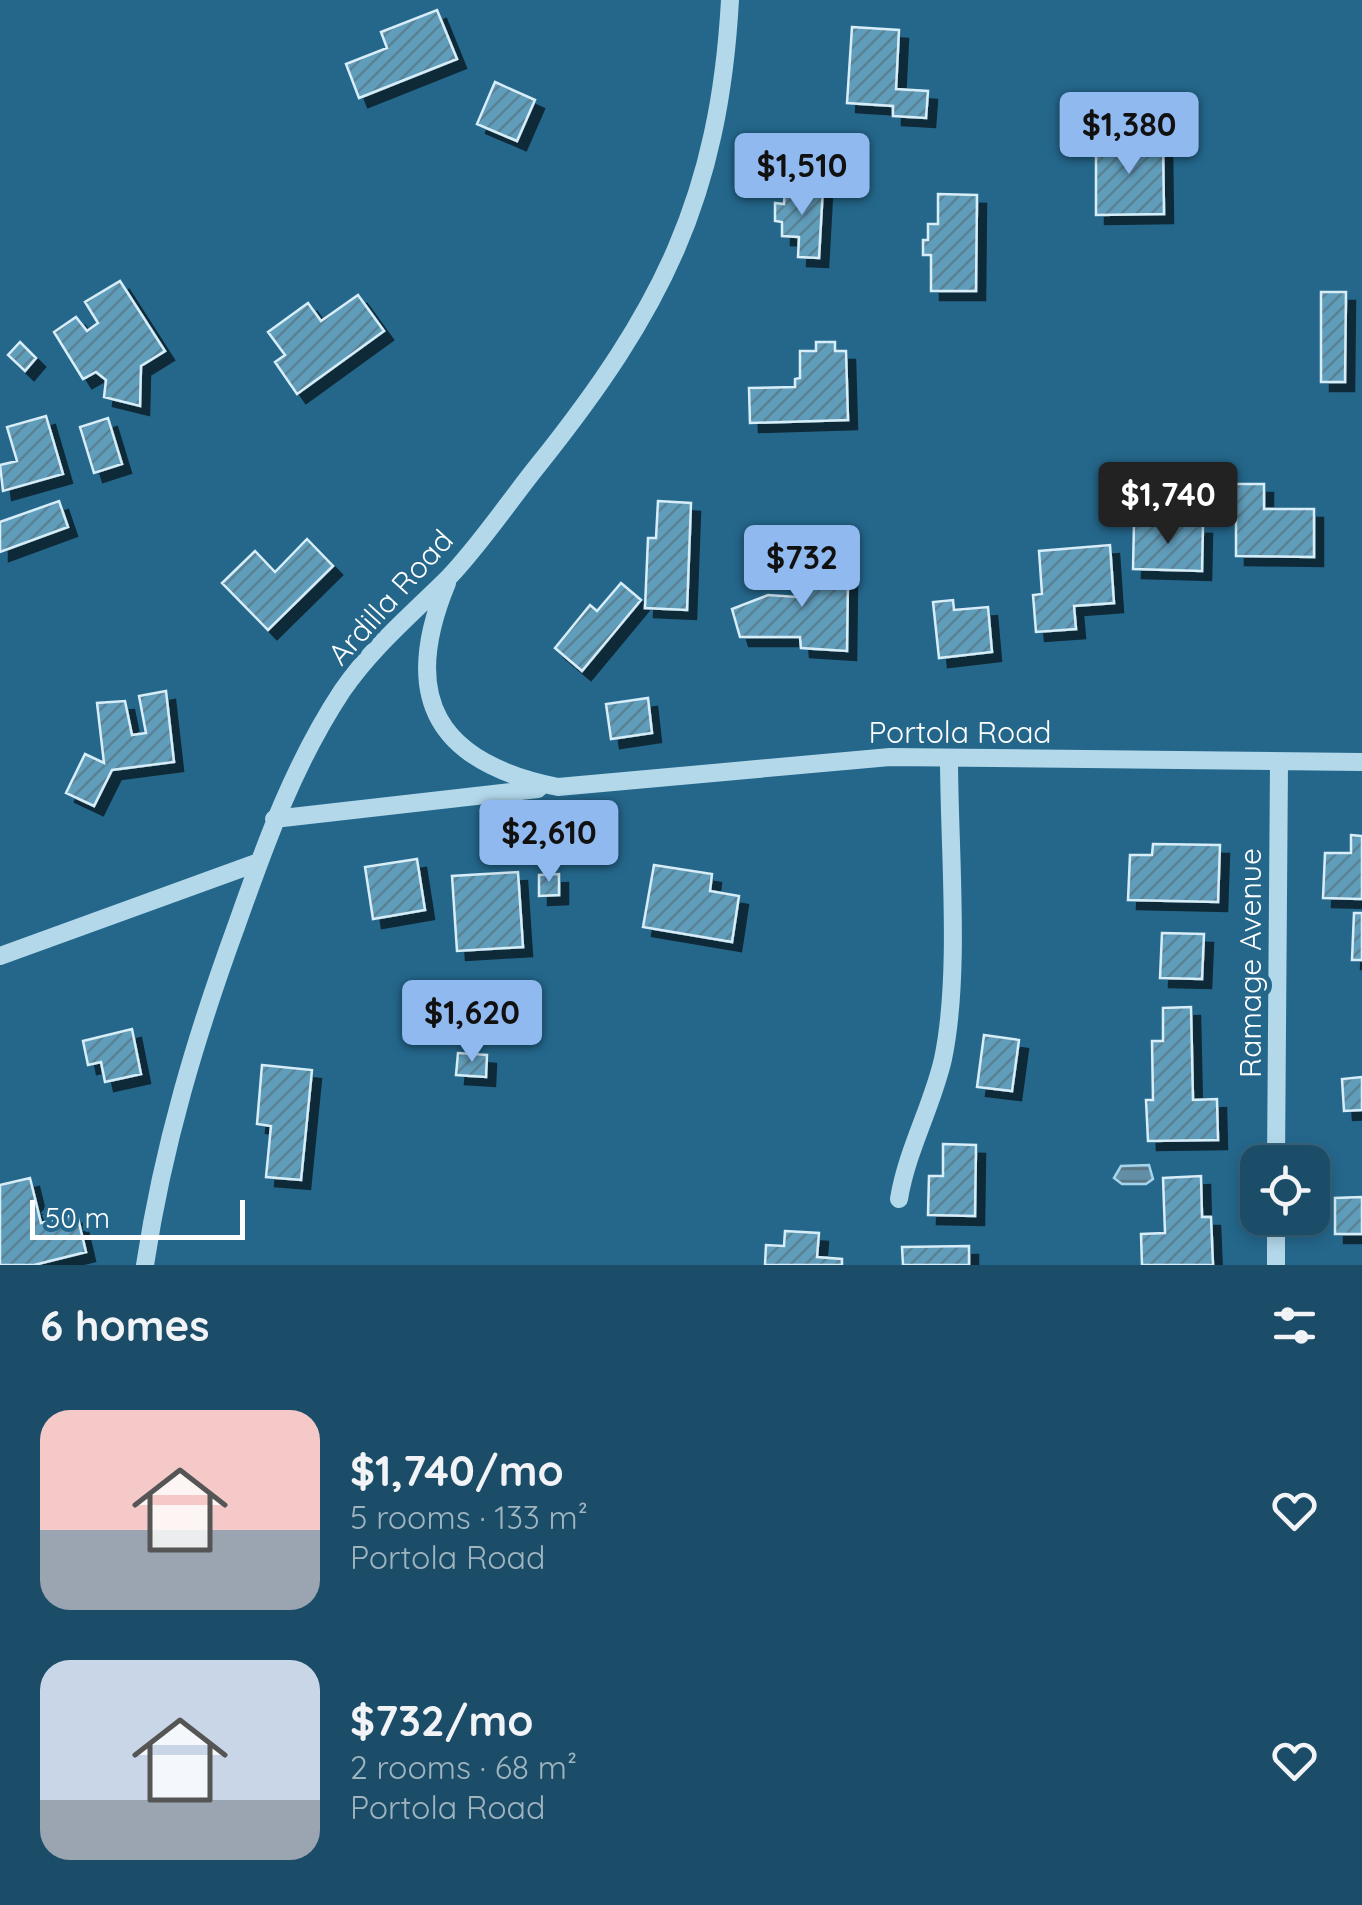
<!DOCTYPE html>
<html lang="en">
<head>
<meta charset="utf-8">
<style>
  body { margin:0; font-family:Quicksand,sans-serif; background:#24546e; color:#f1f3f6; height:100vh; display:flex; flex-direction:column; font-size:38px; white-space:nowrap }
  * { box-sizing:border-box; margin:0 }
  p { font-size:32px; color:#a0b4c0 }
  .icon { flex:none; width:55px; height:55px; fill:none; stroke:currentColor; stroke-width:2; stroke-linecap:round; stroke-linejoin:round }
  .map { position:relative; height:1265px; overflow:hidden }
  .drawer { display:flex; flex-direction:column; background:#1b4d68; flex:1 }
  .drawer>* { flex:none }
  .fabs { position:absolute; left:1240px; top:1145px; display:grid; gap:20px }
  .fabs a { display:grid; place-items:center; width:90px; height:90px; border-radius:20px; background:#1b4d68; box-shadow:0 5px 15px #0003,0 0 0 2px #39647c; font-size:50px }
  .scale { position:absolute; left:30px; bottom:25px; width:215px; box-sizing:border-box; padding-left:10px; border:5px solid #fff; border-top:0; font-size:28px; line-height:35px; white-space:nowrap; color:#fff; -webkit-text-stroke:8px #24678b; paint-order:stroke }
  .price { position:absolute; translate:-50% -85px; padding:0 22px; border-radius:10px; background:#90b9f0; color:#111; font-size:32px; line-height:65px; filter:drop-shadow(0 2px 5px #0008) }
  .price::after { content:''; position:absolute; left:50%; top:60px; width:30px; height:22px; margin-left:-15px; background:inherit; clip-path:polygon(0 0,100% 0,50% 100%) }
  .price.active { background:#222; color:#fff }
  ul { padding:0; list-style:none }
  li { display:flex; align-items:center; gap:30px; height:250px; padding:0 40px }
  li span { display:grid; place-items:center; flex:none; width:280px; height:200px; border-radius:30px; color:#555 }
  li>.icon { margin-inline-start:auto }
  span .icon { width:120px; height:120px; fill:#fffc; stroke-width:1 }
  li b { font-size:42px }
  h2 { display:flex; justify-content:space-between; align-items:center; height:120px; padding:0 40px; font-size:42px }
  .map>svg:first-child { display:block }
  .water { fill:url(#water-rules); stroke:#a6d5eb; stroke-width:2.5 }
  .building { fill:url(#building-hatch); stroke:#d7edf8; stroke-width:2.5; filter:url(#shadow) }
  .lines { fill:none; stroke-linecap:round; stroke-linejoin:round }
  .minor { stroke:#b2d8ea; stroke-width:18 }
  .labels { text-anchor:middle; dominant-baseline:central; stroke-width:10; stroke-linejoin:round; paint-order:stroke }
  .street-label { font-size:30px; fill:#fff; stroke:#24678b }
</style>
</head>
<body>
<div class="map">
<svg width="1362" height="1265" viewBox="0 0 1362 1265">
  <defs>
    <pattern id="water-rules" width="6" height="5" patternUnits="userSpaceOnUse" patternTransform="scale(2.5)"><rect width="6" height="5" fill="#628ea6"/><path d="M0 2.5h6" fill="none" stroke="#597482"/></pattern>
    <pattern id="building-hatch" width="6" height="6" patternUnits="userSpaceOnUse" patternTransform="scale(2.5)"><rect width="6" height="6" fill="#619dbb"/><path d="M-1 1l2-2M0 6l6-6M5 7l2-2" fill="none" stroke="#5a8194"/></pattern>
    <filter id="shadow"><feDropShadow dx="9" dy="9" stdDeviation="0" flood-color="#0009"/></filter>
  </defs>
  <rect width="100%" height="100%" fill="#24678b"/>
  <path class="water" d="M1149 1165 1153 1179 1146 1184H1122L1114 1178 1121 1166Z"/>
  <path class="building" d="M437 10 457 59 359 98 346 64 387 48 381 32Z
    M852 27 899 30 896 89 928 91 926 118 893 116V106L847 103Z
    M495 82 535 100 517 141 477 124Z
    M1134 138V142L1163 141 1164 214 1096 215V139Z
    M785 185 823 187 819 258 798 257 799 237 782 236V222L775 221V203L784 204Z
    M938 194 977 195 976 291H931V255H923V240H928V224H938Z
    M120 281 165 351 141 366 140 406 104 397 106 380 96 372 83 379 54 332 76 317 87 331 98 323 85 302Z
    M1321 292H1346L1345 382H1321Z
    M358 295 384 331 297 394 275 362 285 355 268 332 308 303 321 321Z
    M20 342 36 358 25 371 8 355Z
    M816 342H835V351H846L848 420 750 423 749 388 795 387V379L800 378V351H816Z
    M46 416 63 474 3 491 0 465 17 461 7 427Z
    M108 418 122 464 94 473 80 427Z
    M1236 484H1264V509H1314V557L1236 556Z
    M59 501 68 527 0 552V522Z
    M658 501 691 503 687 610 645 608 648 538H656Z
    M1134 523 1203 525 1202 571 1133 569Z
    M307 539 333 566 268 630 222 583 255 551 275 572Z
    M1110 545 1114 603 1074 606 1076 629 1036 632 1033 595 1042 594 1039 551Z
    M796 560 835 561 832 582 848 578 847 651 801 648 800 637H740L732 609 768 595 797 597Z
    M621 583 641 600 582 671 555 648 590 605 597 611Z
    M953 600 954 610 988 607 992 652 939 658 933 602Z
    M166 691 174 762 112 770 94 806 66 793 85 754 104 763 97 703 125 701 132 735 146 733 139 696Z
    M648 698 652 733 611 739 606 704Z
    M1351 835 1362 836V899L1323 898 1325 853H1351Z
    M1153 844 1220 845 1218 902 1128 900 1130 855H1152Z
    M417 859 425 910 373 919 365 867Z
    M654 865 712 874 710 891 739 896 732 942 643 927Z
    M518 872 523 947 457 951 452 876Z
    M559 874V895L539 896V875Z
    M1354 913H1362V960H1352Z
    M1162 933 1204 934 1202 979 1160 978Z
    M1191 1007 1193 1100 1217 1099 1218 1140 1148 1141 1146 1100H1153L1152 1041H1163V1008Z
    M132 1029 141 1074 105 1082 101 1062 88 1065 83 1041Z
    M984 1035 1019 1040 1012 1091 977 1087Z
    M458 1053 487 1055 486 1077 456 1075Z
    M262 1065 312 1070 301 1180 266 1177 271 1126 257 1124Z
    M1362 1077V1110L1344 1111 1342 1079Z
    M943 1144 976 1145 975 1216 928 1215 929 1176H943Z
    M1201 1176 1202 1217H1211L1213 1265H1142L1141 1234 1165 1233 1163 1178Z
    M30 1178 41 1223 77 1214 86 1252 34 1265H0V1185Z
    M1362 1197V1234H1335V1198Z
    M785 1231 819 1233 817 1257 842 1259V1265H765L766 1245 784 1246Z
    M969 1246V1265H903L902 1247Z"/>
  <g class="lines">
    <path class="minor" d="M447 583C399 699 438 763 558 787L890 757 1362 762
      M274 819 538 789
      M0 956 259 862
      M1276 1162 1279 763
      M899 1199C907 1150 932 1107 943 1059 961 973 949 848 949 758
      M145 1265C163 1146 196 1036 237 924 266 842 294 764 342 691 373 646 412 614 450 576 482 542 510 500 539 464 661 311 719 198 730 0
      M1276 1265V1218"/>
  </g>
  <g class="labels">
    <g class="street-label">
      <text transform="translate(390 597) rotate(-48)">Ardilla Road</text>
      <text x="960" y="732">Portola Road</text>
      <text transform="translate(1250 963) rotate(-90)">Ramage Avenue</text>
    </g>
  </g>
</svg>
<div class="fabs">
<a><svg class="icon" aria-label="locate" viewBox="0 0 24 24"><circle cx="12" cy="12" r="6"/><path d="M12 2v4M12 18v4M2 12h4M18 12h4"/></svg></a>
</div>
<div class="scale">50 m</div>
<b class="price" style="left:1129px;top:177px">$1,380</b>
<b class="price" style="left:802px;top:218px">$1,510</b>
<b class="price active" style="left:1168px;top:547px">$1,740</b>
<b class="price" style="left:802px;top:610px">$732</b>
<b class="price" style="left:549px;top:885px">$2,610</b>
<b class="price" style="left:472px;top:1065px">$1,620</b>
</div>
<section class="drawer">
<h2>6 homes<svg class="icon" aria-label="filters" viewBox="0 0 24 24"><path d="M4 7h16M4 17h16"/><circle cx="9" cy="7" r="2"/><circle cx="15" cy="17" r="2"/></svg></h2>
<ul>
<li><span style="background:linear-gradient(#f6c9c9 60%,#9aa5b1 0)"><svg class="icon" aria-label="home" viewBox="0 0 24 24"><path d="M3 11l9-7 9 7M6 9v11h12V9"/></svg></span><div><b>$1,740/mo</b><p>5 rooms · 133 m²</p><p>Portola Road</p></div><svg class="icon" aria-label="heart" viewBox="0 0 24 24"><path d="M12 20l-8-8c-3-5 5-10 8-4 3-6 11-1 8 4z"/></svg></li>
<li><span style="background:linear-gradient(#c9d6e8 70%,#9aa5b1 0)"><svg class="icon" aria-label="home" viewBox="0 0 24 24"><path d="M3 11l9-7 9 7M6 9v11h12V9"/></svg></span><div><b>$732/mo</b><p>2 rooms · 68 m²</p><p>Portola Road</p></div><svg class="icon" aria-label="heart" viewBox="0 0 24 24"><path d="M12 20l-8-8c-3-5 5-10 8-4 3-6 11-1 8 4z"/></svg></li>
</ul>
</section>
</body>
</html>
